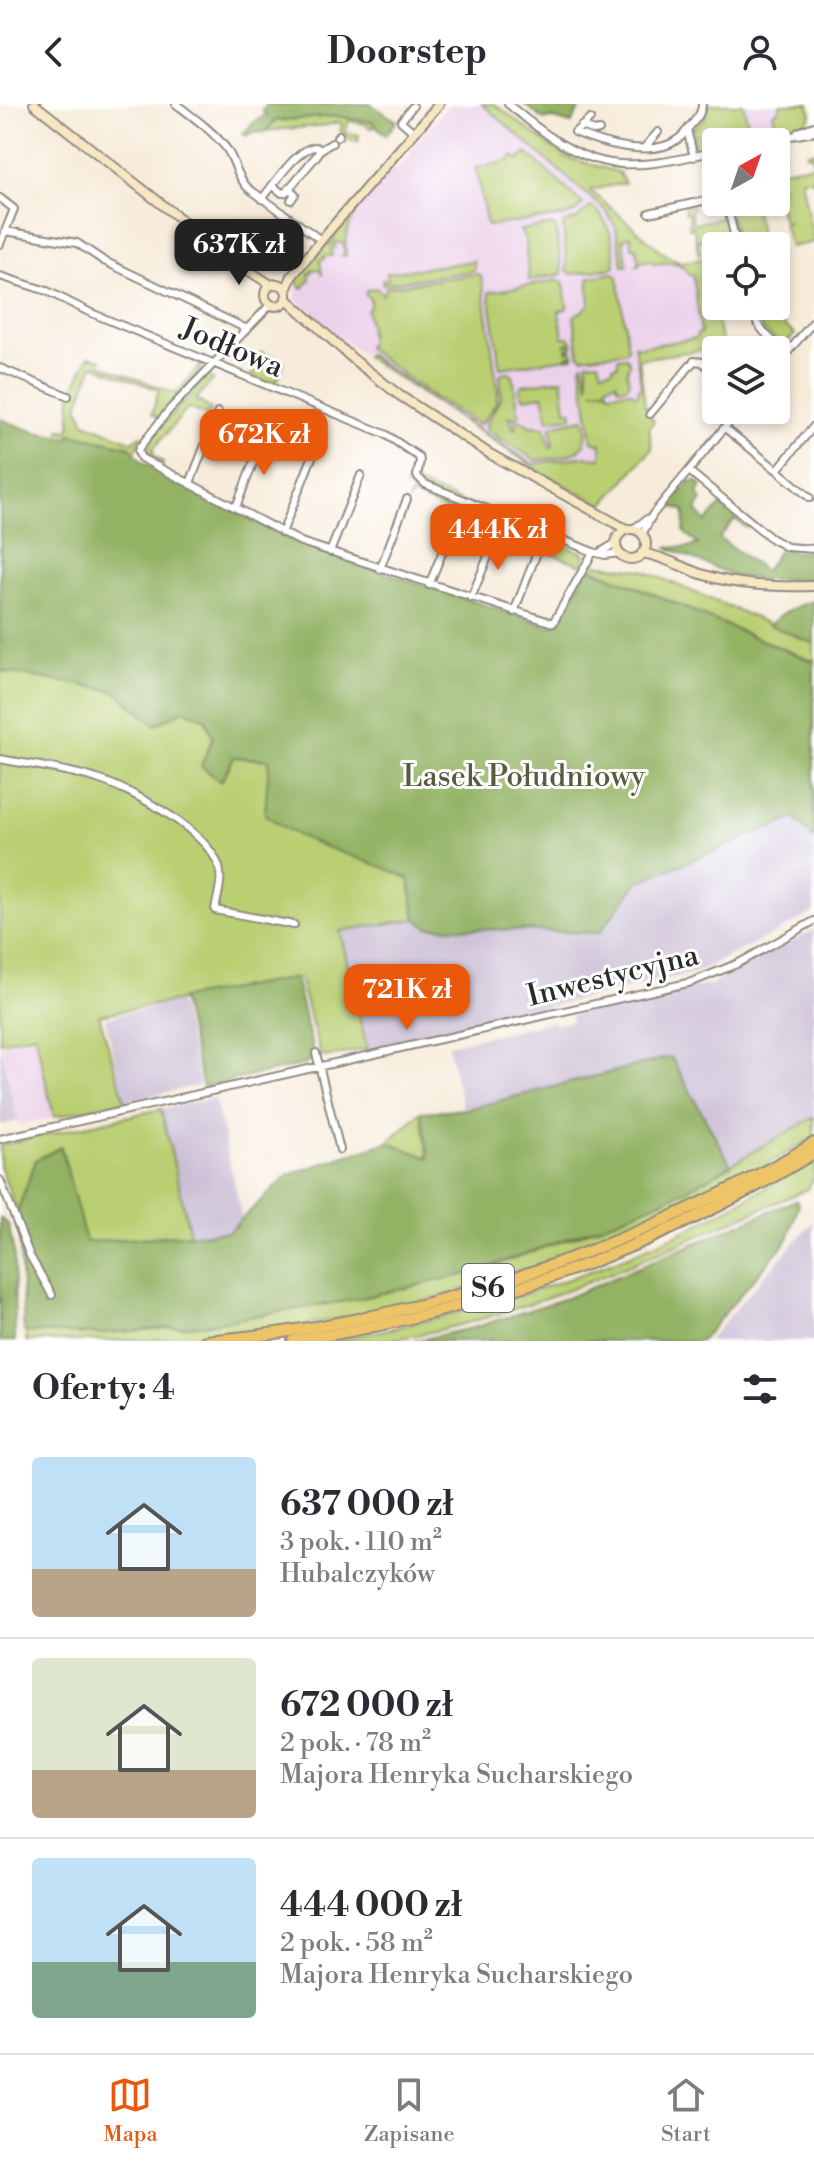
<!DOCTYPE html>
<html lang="pl">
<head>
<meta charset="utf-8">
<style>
  body { margin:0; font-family:"Libre Bodoni",serif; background:#f2f2f3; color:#2b2b33; height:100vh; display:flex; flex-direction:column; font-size:30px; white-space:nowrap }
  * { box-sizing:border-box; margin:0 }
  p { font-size:26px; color:#7c7c81 }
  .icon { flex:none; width:44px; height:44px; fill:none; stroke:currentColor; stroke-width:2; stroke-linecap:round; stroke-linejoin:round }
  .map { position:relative; height:1237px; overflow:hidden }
  .side { display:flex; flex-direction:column; background:#fff; flex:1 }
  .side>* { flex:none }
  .needle { width:52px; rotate:40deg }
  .buttons { position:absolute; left:702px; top:24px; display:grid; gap:16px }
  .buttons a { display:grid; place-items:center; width:88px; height:88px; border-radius:8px; background:#fff; box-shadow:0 4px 12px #0003; font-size:40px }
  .price { position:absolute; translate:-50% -68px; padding:0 18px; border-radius:16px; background:#ea580c; color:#fff; font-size:26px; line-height:52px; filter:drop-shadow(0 2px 4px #0008) }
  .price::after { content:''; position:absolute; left:50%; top:48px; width:24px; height:18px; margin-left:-12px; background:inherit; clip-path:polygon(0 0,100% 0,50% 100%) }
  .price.active { background:#222; color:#fff }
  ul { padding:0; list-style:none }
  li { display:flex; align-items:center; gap:24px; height:200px; padding:0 32px }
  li+li { border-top:2px solid #e1e1e2 }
  li span { display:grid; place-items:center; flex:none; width:224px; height:160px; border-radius:8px; color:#555 }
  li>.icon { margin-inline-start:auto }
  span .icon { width:96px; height:96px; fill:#fffc; stroke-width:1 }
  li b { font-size:34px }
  h2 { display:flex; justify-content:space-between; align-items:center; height:96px; padding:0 32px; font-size:34px }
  header { display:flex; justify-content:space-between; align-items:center; height:104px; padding:0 32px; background:#fff; font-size:36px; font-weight:800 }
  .tab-bar { display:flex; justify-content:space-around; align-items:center; height:112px; border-top:2px solid #e1e1e2; background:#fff; font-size:22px; color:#7c7c81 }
  .tab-bar a { display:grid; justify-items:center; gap:4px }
  .tab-bar .active { color:#ea580c }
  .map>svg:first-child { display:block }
  .built { fill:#ecd1ea }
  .industrial { fill:#cbbfd5 }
  .green { fill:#bacf72; stroke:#727d4e; stroke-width:2 }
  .forest { fill:#93b264; stroke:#5f6e48; stroke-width:2 }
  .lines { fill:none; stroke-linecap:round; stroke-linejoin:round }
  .street-casing { stroke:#918b82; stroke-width:10 }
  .secondary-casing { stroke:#918b82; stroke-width:12 }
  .highway-casing { stroke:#918b82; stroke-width:14 }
  .street { stroke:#fff; stroke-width:6 }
  .secondary { stroke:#f8e7c3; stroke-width:8 }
  .highway { stroke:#eec469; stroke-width:10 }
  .labels { text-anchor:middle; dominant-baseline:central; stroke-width:6; stroke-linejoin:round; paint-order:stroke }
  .shield { fill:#fff; stroke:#6b6b6b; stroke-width:2 }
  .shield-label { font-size:28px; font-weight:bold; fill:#2b2b2b }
  .street-label { font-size:30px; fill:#2b2b2b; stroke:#fff }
  .park-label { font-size:30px; fill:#565c40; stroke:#fff }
</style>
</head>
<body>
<header><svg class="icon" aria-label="back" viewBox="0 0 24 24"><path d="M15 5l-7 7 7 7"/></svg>Doorstep<svg class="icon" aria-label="person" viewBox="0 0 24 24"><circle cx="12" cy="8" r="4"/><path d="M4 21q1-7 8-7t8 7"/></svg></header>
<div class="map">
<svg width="814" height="1237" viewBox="0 0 814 1237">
  <rect width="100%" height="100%" fill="#fff"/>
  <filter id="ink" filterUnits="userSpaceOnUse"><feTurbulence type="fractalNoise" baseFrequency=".0125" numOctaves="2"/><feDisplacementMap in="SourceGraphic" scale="16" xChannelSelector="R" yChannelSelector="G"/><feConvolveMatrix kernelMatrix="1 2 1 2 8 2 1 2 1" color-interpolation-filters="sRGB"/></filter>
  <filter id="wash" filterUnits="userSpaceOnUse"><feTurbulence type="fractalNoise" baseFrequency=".006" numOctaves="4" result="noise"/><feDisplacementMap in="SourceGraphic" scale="32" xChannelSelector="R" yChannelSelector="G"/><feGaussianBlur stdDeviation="1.8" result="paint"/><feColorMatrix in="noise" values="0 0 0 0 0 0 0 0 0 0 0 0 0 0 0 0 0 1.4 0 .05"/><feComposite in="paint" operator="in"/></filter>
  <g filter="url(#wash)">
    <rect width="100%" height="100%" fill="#f7ebd9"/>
    <path class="built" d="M450 0H482L526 37 529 34 667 152 681 158 702 155 723 243 639 255 652 345 603 401 544 370 366 253 339 233 296 196V181L326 147 323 144 392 65H399L411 51 410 47Z
      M729 0H794L798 17 736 31Z
      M35 932 54 1013 19 1021 1 940Z"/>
    <path class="industrial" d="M795 714 814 735V808L773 830 696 868 367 945 340 826 416 815 428 823 599 829 638 779Z
      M814 826V1013L731 1061 671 954 463 1005 448 941 553 917 554 921 572 917 571 911 713 880Z
      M179 897 200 981 125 997 105 914Z
      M0 940 18 1017 0 1021Z
      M215 994 242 1114 228 1128 190 1130 161 1005Z
      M814 1117V1237H708L763 1173Z"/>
    <path class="green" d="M482 0H494L566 53 621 69H619L625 79 590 86 667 152 681 158 702 155 706 170 716 167V185L710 187 723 243 639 255 645 302 649 304 647 309 654 317 649 324 652 345 603 401 544 370 366 253 368 250 437 299 533 360 580 353 601 354V340L592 337 581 262 583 259 589 282 587 258 599 257 602 267 613 265V262L618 261V254L627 253 630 259 627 267 629 279 626 283 619 284 616 278 607 281V284L593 287 608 285 609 289 631 287 635 291H638V285L642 284 634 241 639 243 696 234 697 230 701 229 693 170 689 171C681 155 669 158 654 160L652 156 640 158 639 161 636 162 639 159 636 143H632L631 132 623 135 627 162H623L616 124 606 107Z
      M705 0H743L749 24 763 22 764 28 694 45 692 33 694 32 693 25H690L692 22 695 24 706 12 703 9Z
      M781 0H809L811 11 807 18 773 27 772 22 775 19 773 9 778 7Z
      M336 12 372 18 376 21 372 25 365 20 349 17 345 28 359 31 358 38 350 36 340 27 342 20 338 18 328 21 265 27 275 17Z
      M814 47V78L810 74 801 76 814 138 790 143 783 120 789 118H783L777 94 782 88 780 76H776V54L783 53 779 58 781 66 811 61 814 59 812 51H807V48Z
      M527 49 583 100 576 108 566 112 487 122 476 64 509 57 513 52 519 56Z
      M727 98H753L763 142H738Z
      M361 99C349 118 344 130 346 152L341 151 345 150 343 139H335V144L331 145 332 152H324V155L320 156 322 171 320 165 312 166V169H309L310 176 303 184 295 177 328 138 331 140 334 135 332 133Z
      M687 102H693L691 109 694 120 728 112 732 129 698 137 700 152 693 123 689 124V109H685L684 105Z
      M593 103C611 119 614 139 615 162L613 164 572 170 567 167 563 120 577 115 589 104Z
      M553 121 556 125 562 169 559 171 529 176 525 135 520 126Z
      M474 157V167L382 180V176L388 175 387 169Z
      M613 169 618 173 628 244 625 248 582 253 579 250 574 212C601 197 584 197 590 173Z
      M478 170 481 172 484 188 498 288 496 299 482 319 478 320 432 292 367 244 370 235 367 206 370 202V195L365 190 367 186 377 184 383 191 386 183Z
      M559 176 564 179 567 202 566 205 559 207 563 233H569L572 238 564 241 573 240V242L565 245H573L565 247H573L574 249 566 252 574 251 573 253 500 264 489 188Z
      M752 202H776L779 217 795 230 783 243 763 226Z
      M261 248 284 258 278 276C269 281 261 276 251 272Z
      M89 252 102 255 100 260 176 290 201 260 199 256 203 259C199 276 173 299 159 313L152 310 159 286 93 261 78 302 85 319 133 338 140 331 143 333 134 349 130 343 60 328V325H70L71 291Z
      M509 268 513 272 519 311 514 315 508 312 514 325 516 324 515 318 521 316 530 322 545 323 550 343 553 342 551 322 584 315C595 354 564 352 536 356L487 326 486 320 501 293 500 272 502 269Z
      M208 271 213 276 196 295 211 305 208 312 188 304 153 345 154 352 163 358V361L145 349 155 329Z
      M562 275 566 306H571L572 313 548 316 543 291 524 294 521 291 520 284 523 281Z
      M411 351 415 357 412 374 417 380 543 431 541 436 544 431 585 450 582 461 542 446 541 449 538 445 519 436 521 430 504 423 501 430 460 413 443 441 455 411 413 391 408 398 413 386 405 383 415 359Z
      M593 453 595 460 642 466 814 539V557C738 528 664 493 588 463Z
      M0 567 115 587 155 621 184 606 205 614 213 634 201 662 221 678 234 653 270 656 265 709 310 735 383 761 409 775 416 815 340 827 367 945 325 953 320 949 299 874 99 911 125 997 54 1013 35 930 0 938Z
      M161 1005 190 1130 85 1138 61 1043 36 1056 18 1109 0 1063V1041Z
      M421 1008 429 1055 388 1038Z
      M814 1013V1033C642 1139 445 1206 244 1229 171 1237 99 1237 26 1237V1227L97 1230 199 1221 352 1196 475 1168 577 1132 684 1087Z
      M814 1055V1073L808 1085C671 1141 537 1212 390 1236 371 1237 349 1237 329 1237 444 1216 557 1185 663 1137 715 1114 765 1084 814 1055Z"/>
    <path class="forest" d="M268 0H370L397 17 386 31 372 18 336 12 275 17 265 28 250 29 247 32 243 30 253 19 266 11 262 7Z
      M524 0H582L571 20 551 14 544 16Z
      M0 315 35 328 69 334 71 330 130 343 142 358 285 433 320 448 551 522 558 520 588 463C664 493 738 528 814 558V735L795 714 638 778 599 829 428 823 416 815 409 775C363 751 304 744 265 710L269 656 234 653 221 678 201 662 213 634 205 614 184 606 155 621 115 587 0 567Z
      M690 377H697L702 381 698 390 702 396 696 406 706 418 724 398 750 420 747 424 735 415 719 434 765 467 781 443 795 448 814 447V475L766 476 737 473 666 443H688L698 440 684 428 685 407 670 401Z
      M814 497V540L769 521C782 509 796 501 814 497Z
      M295 874 314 951 306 960 203 983 181 894Z
      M671 953 731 1061 685 1087 622 1114 475 1168 352 1196 199 1221 98 1230 24 1228 18 1105 36 1056 61 1043 86 1138 228 1128 288 1071 388 1038 429 1054 421 1008 467 1005Z
      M796 1096 799 1100 788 1135 701 1237H414L476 1223 569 1193Z
      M0 1114 8 1120 14 1148 15 1237H0Z"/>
  </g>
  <g filter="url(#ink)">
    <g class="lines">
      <defs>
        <path id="street" d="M176 0C193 13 213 27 226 44 235 56 236 72 248 84L321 136
          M508 0C588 67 615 71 716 47
          M413 2 401 17 415 29
          M590 15 575 28C600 39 653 55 678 35 683 32 687 26 691 21 697 14 702 9 702 0
          M581 22 594 27 599 26
          M687 26 694 53
          M798 28 814 22
          M337 33 339 31
          M756 38 814 28
          M645 43 658 28
          M320 46 332 39
          M713 48 716 60
          M289 84 295 90 291 96
          M0 94 14 105 0 140
          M262 95C274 80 298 43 316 43L319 45 318 50 286 88 282 89 273 82
          M726 98 737 142
          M649 109 716 94
          M5 127 77 139 104 157 247 225
          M0 172 47 187 89 208 385 330 419 353 420 357 417 372 425 380 593 448 605 451 619 449
          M271 200 169 306 139 344 138 348 141 354 301 438 553 519 593 448
          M751 202C756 224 770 235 787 249
          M776 262 814 217
          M0 264 68 292
          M650 310 694 257 702 258 716 270
          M725 324 777 366 814 322
          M777 366 810 394
          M689 367 772 435 787 443 814 445
          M190 379 218 308
          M236 403 264 331
          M633 425 647 415
          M282 429 313 351
          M642 430 653 410 739 306
          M330 448 361 371
          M599 449 616 439
          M380 465 407 395
          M429 481 456 415
          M471 494 497 431
          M514 508 538 446
          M0 655C32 661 66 665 97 675 131 685 208 727 219 763 223 777 217 793 215 806L294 821
          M316 949 340 1046
          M0 1035 692 878 739 859 814 817
          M0 1076 30 1152 52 1191"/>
        <path id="secondary" d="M34 0 234 157 271 181
          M265 191a11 11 0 1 1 22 0a11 11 0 1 1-22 0Z
          M286 186 292 172 321 136 439 0
          M286 194 353 255 399 291 490 350 626 425
          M616 440a15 15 0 1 1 30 0a15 15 0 1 1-30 0Z
          M642 449C662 452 682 463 701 470 738 482 776 483 814 482"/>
        <path id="highway" d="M205 1237C359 1224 505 1185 646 1124 703 1099 761 1072 814 1039
          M293 1237C480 1208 652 1147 814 1049"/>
      </defs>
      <use href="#street" class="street-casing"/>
      <use href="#secondary" class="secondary-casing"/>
      <use href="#highway" class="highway-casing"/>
      <use href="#street" class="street"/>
      <use href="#secondary" class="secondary"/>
      <use href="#highway" class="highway"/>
    </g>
  </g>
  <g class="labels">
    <rect class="shield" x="462" y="1160" width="52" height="48" rx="6"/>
    <g class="shield-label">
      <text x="488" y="1184">S6</text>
    </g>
    <g class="street-label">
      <text transform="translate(232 244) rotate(23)">Jodłowa</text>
      <text transform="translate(613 872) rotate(-14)">Inwestycyjna</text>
    </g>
    <g class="park-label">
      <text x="524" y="673">Lasek Południowy</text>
    </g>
  </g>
</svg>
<div class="buttons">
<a><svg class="needle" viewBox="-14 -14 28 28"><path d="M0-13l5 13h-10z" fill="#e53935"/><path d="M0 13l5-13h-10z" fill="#7c7c81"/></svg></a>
<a><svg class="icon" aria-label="locate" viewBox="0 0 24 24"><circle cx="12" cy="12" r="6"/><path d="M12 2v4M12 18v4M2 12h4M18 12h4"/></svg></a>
<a><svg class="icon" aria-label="layers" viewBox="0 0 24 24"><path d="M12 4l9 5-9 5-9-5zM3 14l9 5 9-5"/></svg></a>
</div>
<b class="price active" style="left:239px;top:183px">637K zł</b>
<b class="price" style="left:264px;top:373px">672K zł</b>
<b class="price" style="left:498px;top:468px">444K zł</b>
<b class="price" style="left:407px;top:928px">721K zł</b>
</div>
<section class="side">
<h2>Oferty: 4<svg class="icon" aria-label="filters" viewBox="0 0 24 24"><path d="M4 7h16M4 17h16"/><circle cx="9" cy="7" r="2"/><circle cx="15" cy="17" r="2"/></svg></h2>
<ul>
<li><span style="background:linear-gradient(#bfe0f5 70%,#b9a48a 0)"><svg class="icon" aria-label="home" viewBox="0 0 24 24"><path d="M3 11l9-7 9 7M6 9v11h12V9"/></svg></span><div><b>637 000 zł</b><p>3 pok. · 110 m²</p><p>Hubalczyków</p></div></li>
<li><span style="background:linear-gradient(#dfe7d0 70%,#b9a48a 0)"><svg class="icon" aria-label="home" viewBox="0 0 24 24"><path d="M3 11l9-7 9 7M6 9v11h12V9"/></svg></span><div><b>672 000 zł</b><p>2 pok. · 78 m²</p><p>Majora Henryka Sucharskiego</p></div></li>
<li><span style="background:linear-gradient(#bfe0f5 65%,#7fa58c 0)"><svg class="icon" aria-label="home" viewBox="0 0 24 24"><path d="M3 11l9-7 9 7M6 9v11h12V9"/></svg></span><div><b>444 000 zł</b><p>2 pok. · 58 m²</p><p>Majora Henryka Sucharskiego</p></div></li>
</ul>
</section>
<nav class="tab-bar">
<a class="active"><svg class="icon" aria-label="map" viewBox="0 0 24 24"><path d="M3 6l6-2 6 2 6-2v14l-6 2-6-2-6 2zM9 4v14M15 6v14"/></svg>Mapa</a>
<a><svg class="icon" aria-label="saved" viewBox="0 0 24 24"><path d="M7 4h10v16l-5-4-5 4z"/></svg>Zapisane</a>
<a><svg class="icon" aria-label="home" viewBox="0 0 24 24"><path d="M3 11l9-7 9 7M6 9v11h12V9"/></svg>Start</a>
</nav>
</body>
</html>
